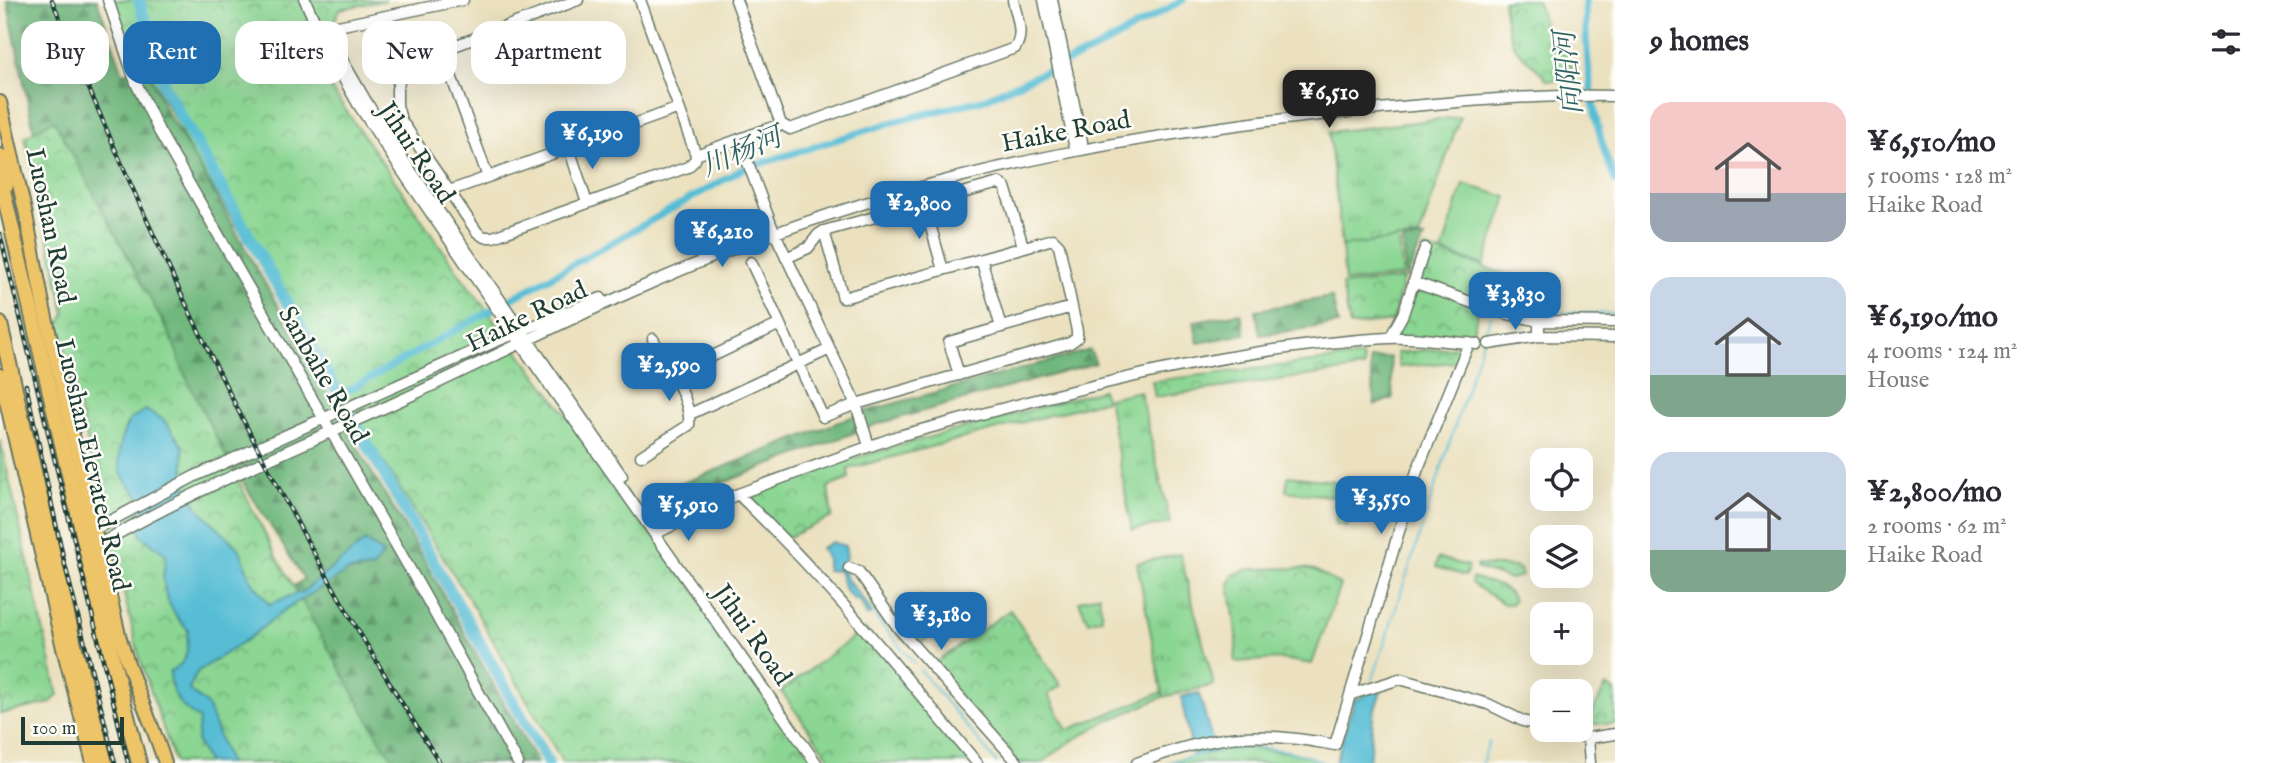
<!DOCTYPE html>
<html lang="en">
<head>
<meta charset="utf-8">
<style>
  body { margin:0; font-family:"IM FELL English","Noto Serif SC",serif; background:#f7f7f7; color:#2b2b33; height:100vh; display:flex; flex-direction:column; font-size:26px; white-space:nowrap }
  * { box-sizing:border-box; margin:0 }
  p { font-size:23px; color:#7c7c81 }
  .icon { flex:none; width:38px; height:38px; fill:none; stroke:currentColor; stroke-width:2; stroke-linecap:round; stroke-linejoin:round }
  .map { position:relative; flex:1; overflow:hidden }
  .side { display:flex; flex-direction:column; background:#fff; width:665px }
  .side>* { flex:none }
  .guide { position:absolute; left:21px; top:21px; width:665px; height:63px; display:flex; gap:14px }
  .tools { position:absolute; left:1530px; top:448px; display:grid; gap:14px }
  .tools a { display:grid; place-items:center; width:63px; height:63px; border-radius:14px; background:#fff; box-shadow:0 7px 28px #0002; font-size:35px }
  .scale { position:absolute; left:21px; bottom:18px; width:103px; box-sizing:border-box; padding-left:7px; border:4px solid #1f3d34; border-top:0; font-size:19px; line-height:24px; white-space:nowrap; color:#1f3d34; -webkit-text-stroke:5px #fdfcf7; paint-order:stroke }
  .price { position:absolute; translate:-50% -60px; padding:0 16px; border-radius:14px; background:#1f6fb2; color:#fff; font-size:23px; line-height:46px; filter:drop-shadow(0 2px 4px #0008) }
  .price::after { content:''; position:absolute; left:50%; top:42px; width:21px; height:16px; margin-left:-10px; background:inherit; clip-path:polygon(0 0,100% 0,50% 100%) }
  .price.on { background:#222; color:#fff }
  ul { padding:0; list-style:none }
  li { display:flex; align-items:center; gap:21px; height:175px; padding:0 35px }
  li span { display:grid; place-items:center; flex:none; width:196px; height:140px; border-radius:21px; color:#555 }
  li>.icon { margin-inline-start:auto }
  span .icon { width:84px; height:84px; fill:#fffc; stroke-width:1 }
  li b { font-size:30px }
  h2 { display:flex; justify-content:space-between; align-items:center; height:84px; padding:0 35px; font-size:30px }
  .tag { padding:0 24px; border-radius:21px; background:#fff; box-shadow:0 7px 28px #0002; font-size:24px; line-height:63px }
  .tag.on { background:#1f6fb2; color:#fff }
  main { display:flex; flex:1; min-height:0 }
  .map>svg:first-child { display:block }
  .grass { fill:url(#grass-tufts); stroke:#558a64; stroke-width:2 }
  .forest { fill:url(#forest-firs); stroke:#487a58; stroke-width:2 }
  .park { fill:url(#park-crowns); stroke:#558a64; stroke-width:2 }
  .pitch { fill:#8bd693; stroke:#558a64; stroke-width:2 }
  .water { fill:#57bdd5; stroke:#3b7d84; stroke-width:2 }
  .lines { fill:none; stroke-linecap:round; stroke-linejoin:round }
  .stream { stroke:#57bdd5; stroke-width:2 }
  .canal { stroke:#57bdd5; stroke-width:7 }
  .river { stroke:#57bdd5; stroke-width:12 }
  .minor-casing { stroke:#667665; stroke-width:13 }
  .major-casing { stroke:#667665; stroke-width:16 }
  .highway-casing { stroke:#667665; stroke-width:18 }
  .minor { stroke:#fff; stroke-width:10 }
  .major { stroke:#eec469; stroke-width:12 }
  .highway { stroke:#eec469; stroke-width:14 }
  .rail-casing { stroke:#1f3d34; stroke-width:4.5 }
  .rail { stroke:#fdfcf7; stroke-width:2; stroke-dasharray:5; stroke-linecap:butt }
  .labels { text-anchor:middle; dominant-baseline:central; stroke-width:5; stroke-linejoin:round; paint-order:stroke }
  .street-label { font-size:26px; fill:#1f3d34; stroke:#fdfcf7 }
  .water-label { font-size:28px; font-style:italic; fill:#306364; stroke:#fdfcf7 }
</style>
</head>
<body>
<main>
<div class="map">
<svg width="1615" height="763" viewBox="0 0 1615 763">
  <defs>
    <pattern id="grass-tufts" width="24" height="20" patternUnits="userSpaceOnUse" patternTransform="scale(1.75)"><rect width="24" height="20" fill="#8bd693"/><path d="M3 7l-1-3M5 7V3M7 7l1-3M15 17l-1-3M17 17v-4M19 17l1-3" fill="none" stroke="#71af79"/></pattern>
    <pattern id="forest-firs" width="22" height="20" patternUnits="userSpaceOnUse" patternTransform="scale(1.75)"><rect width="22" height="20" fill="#70b77d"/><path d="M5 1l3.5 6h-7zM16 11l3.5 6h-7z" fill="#5b9667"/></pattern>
    <pattern id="park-crowns" width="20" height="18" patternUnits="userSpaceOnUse" patternTransform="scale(1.75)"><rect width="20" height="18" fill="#8bd693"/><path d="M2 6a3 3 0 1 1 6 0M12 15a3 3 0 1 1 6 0" fill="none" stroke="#71af79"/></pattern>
  </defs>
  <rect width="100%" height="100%" fill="#fdfcf7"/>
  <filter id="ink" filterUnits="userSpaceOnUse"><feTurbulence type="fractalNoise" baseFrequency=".0143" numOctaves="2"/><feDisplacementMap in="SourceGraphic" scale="14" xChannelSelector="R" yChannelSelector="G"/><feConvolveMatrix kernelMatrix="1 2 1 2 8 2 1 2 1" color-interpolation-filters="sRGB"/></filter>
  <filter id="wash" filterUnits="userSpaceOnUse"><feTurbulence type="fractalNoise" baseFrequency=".00686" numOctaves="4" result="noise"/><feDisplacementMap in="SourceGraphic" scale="28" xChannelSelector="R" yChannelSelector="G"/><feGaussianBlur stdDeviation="1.57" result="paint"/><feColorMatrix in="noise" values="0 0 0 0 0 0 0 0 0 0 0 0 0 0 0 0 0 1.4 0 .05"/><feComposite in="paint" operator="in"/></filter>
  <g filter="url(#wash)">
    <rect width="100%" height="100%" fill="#ebe1bf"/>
    <path class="grass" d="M1460 117 1419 237 1342 246 1329 132Z
      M1140 391 1170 523 1132 530 1108 398Z
      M1180 554 1214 685 1163 697 1137 563Z
      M1438 558 1468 566 1466 576 1436 567Z
      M1477 565 1516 567 1520 569 1522 576 1510 579 1476 568Z
      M1472 578C1487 582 1508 585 1514 600L1511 604H1504L1471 583Z
      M1099 594 1102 618 1088 622 1079 601Z
      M1235 748C1265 750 1296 749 1324 763H1168L1178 759Z"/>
    <path class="forest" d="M7 0H97L123 73 146 66 167 114 193 156 372 473 416 546 537 763H358L261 609 304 579 226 455 188 471 49 205Z
      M1424 238 1406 279 1403 241Z
      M1332 297 1338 324 1260 335 1256 310Z
      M1241 313 1245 334 1198 343 1194 321Z
      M1090 350 1096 363 877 424 665 505 655 494 867 411Z
      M1390 357 1393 398 1375 405 1369 359Z"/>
    <path class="park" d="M109 0H386L340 9 313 63 461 276 633 502 816 763H563L469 599 193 156 146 66 128 59Z
      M1503 0H1537L1545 28 1567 50 1575 81 1547 80C1538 68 1526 60 1516 48 1507 36 1505 15 1503 0Z
      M54 120 173 341 183 371 273 550 380 740 396 763H175L139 656 59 325 65 314 25 137Z
      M1425 248 1524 280 1519 297 1486 288 1469 343 1390 338Z
      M1403 279 1393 321 1350 326 1342 285Z
      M1460 347 1455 362 1399 367 1397 353Z
      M1362 356 1364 368 1155 397 1152 381Z
      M1102 390 1106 400 848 469 849 479 828 487 832 517 784 539 745 495 836 463Z
      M0 439 58 695 50 703 0 714Z
      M1288 476 1353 483 1348 526 1335 524 1338 497 1286 491Z
      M1304 568 1315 570 1340 585 1312 664 1282 659 1235 662 1237 635 1229 584 1233 575 1248 569Z
      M921 596 943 627 921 643 898 612Z
      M1010 610 1061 686 1048 694 1067 730 1162 692 1163 697 1105 722 1065 745 1042 763H1018L932 665Z
      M864 629 977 763H833L781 691Z
      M1606 686 1615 691V724H1586Z"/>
    <path class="pitch" d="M1463 184 1507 197 1484 265 1442 252Z
      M1399 239 1403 276 1345 282 1342 246Z"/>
    <path class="water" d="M145 410 163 419 183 446 185 485 198 508 240 550 250 578 269 604 304 591 365 541 383 554 373 568 348 571 286 609 249 638 197 672 189 690 207 705 229 763H208L197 742 199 719C180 707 170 695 170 671 190 662 187 650 188 630 167 609 158 584 167 555L141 536 137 516 144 502C138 493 128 486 123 477 115 465 121 429 131 419 135 416 141 413 145 410Z
      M832 542 845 546 847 557 843 561 844 572 847 579 871 610 872 613 867 616 861 602 852 598 845 590 839 571 827 570V560L821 548Z
      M1377 689 1381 691 1373 715 1369 763H1335L1355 699 1362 698 1363 693Z
      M1199 693 1215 751 1193 756 1181 697Z"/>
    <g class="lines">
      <path class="stream" d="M1494 306 1496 299 1533 311 1615 314
        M872 613 914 663
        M920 670 997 763
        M1372 682 1491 315
        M1213 751C1247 744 1292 747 1324 763
        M1168 763 1204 753
        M1482 763 1489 742"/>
      <path class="canal" d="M1585 0C1586 63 1591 122 1615 181
        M340 395 743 169 893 122 982 100 1098 48 1183 0"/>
      <path class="river" d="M139 0 165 88 548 763"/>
    </g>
  </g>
  <g filter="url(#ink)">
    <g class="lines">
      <defs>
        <path id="minor" d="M108 0 136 83 159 131 423 592 518 763
          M305 0 327 49 358 104 398 165 529 356 816 763
          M578 0 411 62 402 73 397 89V105L401 120 477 232 484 237H493L688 167 695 160 696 155 640 0
          M736 0 781 124 790 129 1015 48C1025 34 1016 15 1013 0
          M1044 0 1074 144 1079 149
          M1052 0 1082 142 1079 149
          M319 24 324 28 367 103 404 161 622 476
          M320 34 338 26 463 0
          M442 51 488 177
          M739 139 772 227 856 404 869 446
          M569 148 587 203
          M696 155 781 124
          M449 191 679 108
          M924 203 943 270
          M786 258 808 248 818 235 824 231 999 183 1005 187 1023 246
          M981 259 1001 327
          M751 262 823 417 856 404 1070 343 1077 338V331L1059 245 1053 239 843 298 824 231
          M1413 282 1499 312 1539 321
          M1539 336 1615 337
          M1390 338 1403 314 1425 248
          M1489 344 1539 336V321L1615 322
          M673 375 780 324
          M959 375 949 342 1072 307
          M690 414 830 349
          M641 456 689 425C692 399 665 361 653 339
          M738 494C824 577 901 671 977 763
          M95 529 195 476 492 343 601 298
          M659 532 738 494 898 436C1059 394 1219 348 1387 338 1416 336 1447 342 1477 344
          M98 545C198 487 306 444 410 396 529 340 646 280 770 235 960 165 1157 131 1358 111 1444 103 1529 94 1615 96
          M849 568 859 572 899 629 1018 763
          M1352 694 1400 679 1488 704 1523 721 1542 726
          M1556 730 1588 738 1615 734
          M1588 738 1590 763
          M1137 763C1213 735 1255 729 1335 745L1417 471 1469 343"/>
        <path id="major" d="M0 102 26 215 44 309 119 635C131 679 151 719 165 763
          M0 375 63 648 93 763"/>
        <path id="highway" d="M0 156 6 185
          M0 177 107 638 139 763
          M0 324 74 645 105 763"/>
      </defs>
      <use href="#minor" class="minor-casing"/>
      <use href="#major" class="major-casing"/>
      <use href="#highway" class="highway-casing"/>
      <use href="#minor" class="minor"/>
      <use href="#major" class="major"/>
      <use href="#highway" class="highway"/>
      <defs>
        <path id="rail" d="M52 0C160 264 285 524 440 763
          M0 234 128 763
          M26 385 64 561 115 763"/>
      </defs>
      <use href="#rail" class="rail-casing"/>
      <use href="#rail" class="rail"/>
    </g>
  </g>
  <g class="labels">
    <g class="street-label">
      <text transform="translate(1066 132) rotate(-11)">Haike Road</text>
      <text transform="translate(416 153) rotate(56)">Jihui Road</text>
      <text transform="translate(50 226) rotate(78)">Luoshan Road</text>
      <text transform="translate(527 317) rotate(-26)">Haike Road</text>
      <text transform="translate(323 375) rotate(60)">Sanbahe Road</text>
      <text transform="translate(92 465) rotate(77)">Luoshan Elevated Road</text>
      <text transform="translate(752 635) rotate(55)">Jihui Road</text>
    </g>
    <g class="water-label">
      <text transform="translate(1570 73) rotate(-96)">向阳河</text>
      <text transform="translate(742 153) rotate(-23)">川杨河</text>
    </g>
  </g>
</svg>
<div class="tools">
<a><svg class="icon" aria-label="locate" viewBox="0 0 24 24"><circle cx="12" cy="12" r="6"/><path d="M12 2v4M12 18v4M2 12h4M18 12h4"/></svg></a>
<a><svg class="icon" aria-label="layers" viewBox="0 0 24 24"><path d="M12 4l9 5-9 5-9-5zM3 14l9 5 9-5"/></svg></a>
<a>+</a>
<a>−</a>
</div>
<div class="scale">100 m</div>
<b class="price on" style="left:1329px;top:130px">¥6,510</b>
<b class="price" style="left:592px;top:171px">¥6,190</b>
<b class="price" style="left:919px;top:241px">¥2,800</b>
<b class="price" style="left:722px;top:269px">¥6,210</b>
<b class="price" style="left:1515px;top:332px">¥3,830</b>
<b class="price" style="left:669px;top:403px">¥2,590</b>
<b class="price" style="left:1381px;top:536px">¥3,550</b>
<b class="price" style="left:688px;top:543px">¥5,910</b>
<b class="price" style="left:941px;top:652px">¥3,180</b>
<div class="guide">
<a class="tag">Buy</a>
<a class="tag on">Rent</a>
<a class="tag">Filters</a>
<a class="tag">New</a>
<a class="tag">Apartment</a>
</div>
</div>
<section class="side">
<h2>9 homes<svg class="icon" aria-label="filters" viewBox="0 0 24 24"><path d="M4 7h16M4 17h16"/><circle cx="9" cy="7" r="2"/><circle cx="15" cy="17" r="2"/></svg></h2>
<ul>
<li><span style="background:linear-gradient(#f6c9c9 65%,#9aa5b1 0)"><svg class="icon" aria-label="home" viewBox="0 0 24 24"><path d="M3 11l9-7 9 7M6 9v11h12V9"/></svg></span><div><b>¥6,510/mo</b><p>5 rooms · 128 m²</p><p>Haike Road</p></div></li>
<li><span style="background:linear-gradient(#c9d6e8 70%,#7fa58c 0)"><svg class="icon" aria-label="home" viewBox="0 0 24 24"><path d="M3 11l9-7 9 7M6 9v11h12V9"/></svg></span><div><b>¥6,190/mo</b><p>4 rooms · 124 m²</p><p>House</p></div></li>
<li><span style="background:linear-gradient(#c9d6e8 70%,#7fa58c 0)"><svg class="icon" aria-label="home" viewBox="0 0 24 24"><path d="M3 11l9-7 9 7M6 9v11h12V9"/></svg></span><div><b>¥2,800/mo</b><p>2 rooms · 62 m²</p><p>Haike Road</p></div></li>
</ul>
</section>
</main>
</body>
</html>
